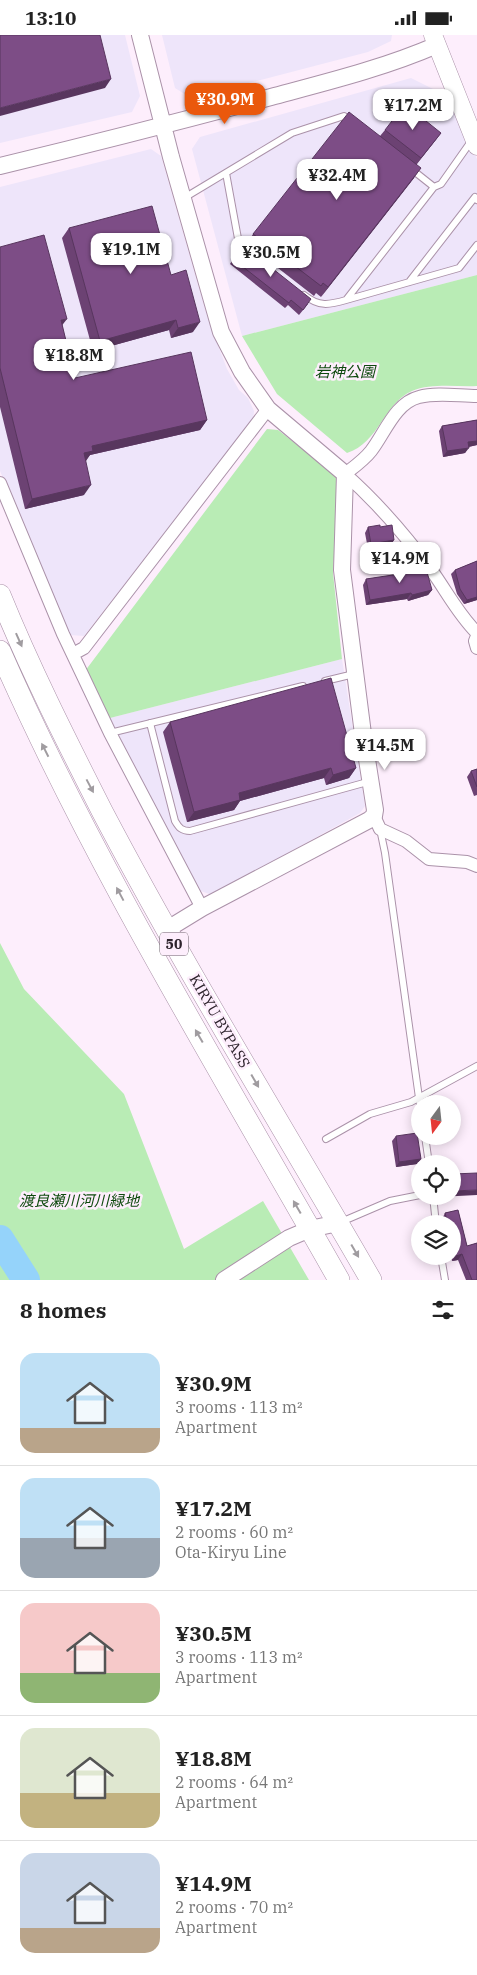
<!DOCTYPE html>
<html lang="en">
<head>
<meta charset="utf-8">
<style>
  body { margin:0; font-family:"IBM Plex Serif","Noto Sans JP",serif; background:#f2f2f2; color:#222; height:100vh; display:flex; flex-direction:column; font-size:19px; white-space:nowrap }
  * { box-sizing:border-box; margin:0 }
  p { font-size:16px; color:#767676 }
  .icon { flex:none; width:28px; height:28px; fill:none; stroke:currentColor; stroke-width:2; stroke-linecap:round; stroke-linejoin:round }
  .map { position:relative; height:1245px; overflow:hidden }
  .sheet { display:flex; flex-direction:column; background:#fff; flex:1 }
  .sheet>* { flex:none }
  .needle { width:32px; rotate:195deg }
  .buttons { position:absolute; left:411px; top:1060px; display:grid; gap:10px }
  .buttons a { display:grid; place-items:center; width:50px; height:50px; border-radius:50%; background:#fff; box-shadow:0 2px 12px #0003; font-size:25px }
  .price { position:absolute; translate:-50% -42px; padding:0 11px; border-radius:10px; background:#fff; color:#222; font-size:16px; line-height:32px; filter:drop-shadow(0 1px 2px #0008) }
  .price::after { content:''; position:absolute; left:50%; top:30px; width:15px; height:11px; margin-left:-8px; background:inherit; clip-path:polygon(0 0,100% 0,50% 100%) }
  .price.active { background:#ea580c; color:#fff }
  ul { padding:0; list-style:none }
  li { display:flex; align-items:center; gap:15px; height:125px; padding:0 20px }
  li+li { border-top:1px solid #e0e0e0 }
  li span { display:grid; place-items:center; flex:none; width:140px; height:100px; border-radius:15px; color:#555 }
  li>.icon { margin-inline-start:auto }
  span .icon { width:60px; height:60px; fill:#fffc; stroke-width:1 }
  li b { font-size:21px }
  h2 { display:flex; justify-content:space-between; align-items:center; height:60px; padding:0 20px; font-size:21px }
  .status { display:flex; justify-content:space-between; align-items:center; height:35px; padding:0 25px; background:#fff; direction:ltr }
  .status svg { height:14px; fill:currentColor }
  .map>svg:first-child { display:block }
  .industrial { fill:#eee5fa }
  .green { fill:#b9ecb5 }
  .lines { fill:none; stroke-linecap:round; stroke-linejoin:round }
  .river { stroke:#95d3fa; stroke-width:28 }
  .service-casing { stroke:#ab92a9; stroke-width:8 }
  .minor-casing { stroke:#ab92a9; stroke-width:14 }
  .tertiary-casing { stroke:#ab92a9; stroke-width:18 }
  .secondary-casing { stroke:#ab92a9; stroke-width:19 }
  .trunk-casing { stroke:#ab92a9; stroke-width:22 }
  .service { stroke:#fff; stroke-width:6 }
  .minor { stroke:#fff; stroke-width:12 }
  .tertiary { stroke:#fff; stroke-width:16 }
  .secondary { stroke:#fff; stroke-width:18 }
  .trunk { stroke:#fff; stroke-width:21 }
  .wall { fill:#6c4273 }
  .shaded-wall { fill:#58365e }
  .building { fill:#7d4d86; stroke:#58365e }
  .oneway { fill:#a09ca0 }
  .labels { text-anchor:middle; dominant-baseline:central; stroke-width:5; stroke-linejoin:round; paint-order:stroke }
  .shield { fill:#fdeefc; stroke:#6b606a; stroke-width:1 }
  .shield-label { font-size:14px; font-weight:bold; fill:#2d232c }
  .park-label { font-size:15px; font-style:italic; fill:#0d490d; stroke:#fdeefc }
  .street-label { font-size:15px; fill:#2d232c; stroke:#fdeefc }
</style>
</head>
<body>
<div class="status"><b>13:10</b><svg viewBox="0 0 49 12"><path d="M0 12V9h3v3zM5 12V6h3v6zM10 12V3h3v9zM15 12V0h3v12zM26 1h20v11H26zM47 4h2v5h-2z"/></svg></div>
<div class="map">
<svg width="477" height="1245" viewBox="0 0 477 1245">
  <rect width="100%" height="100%" fill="#fdeefc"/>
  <path class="industrial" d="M0 0H125L140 61 132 77 0 108Z
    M162 0H392L391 6 368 17 191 63 175 53Z
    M411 43 445 60 477 124V240L242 301 192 114 200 102Z
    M151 114 161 121 207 281 227 334 239 355 248 363 254 376 253 385 84 601 70 600 0 436V152Z
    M342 624 365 771 360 778 212 860 198 855 110 683Z"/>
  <path class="green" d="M477 240V351C456 352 431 348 412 356 384 368 379 408 347 418L277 359 242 301Z
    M267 394 278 395 336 440 339 448 333 538 342 624 110 683 85 636Z
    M0 908 24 954 124 1059 184 1214 263 1166 309 1245H0Z"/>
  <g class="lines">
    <path class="river" d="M0 1204 26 1245"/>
    <defs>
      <path id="service" d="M226 138 239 209 250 217
        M434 152 441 149 472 105
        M184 163 292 98 344 81 352 87
        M409 247 475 162 477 165
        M304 260C319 272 329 270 346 265L434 152 410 133
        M346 265 459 233 477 210
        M325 646 354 639
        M150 688 175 786C179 793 182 796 190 796L371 746
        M110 698 303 651
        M380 794 385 818 420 1070
        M425 1101 429 1129
        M326 1104 370 1079 411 1067 477 1031
        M423 1161 434 1165
        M433 1161 436 1189
        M341 1187 390 1166 420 1160
        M441 1221 445 1245"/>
      <path id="minor" d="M477 361C459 361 437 357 419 362 395 368 385 398 371 416 364 425 354 432 345 439 378 468 406 501 432 536 447 557 458 579 477 598
        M0 448 63 599 110 698 202 873
        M477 601 475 606 477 613
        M73 619 84 613 268 374
        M374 781 380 794 406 806 429 824 467 827 477 831"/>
      <path id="tertiary" d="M140 0 171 122 221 297 242 337 268 374 345 439 342 535 363 699 375 775 374 781 369 785 202 873 166 895
        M0 131C91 109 181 86 271 62 327 47 384 33 437 10
        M224 1245 289 1203 310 1194 338 1188"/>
      <path id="secondary" d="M433 0 477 111"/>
      <path id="trunk" d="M0 560C30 634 66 705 102 776 186 936 281 1089 371 1245
        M0 616C96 835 222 1038 339 1245"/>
    </defs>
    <use href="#service" class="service-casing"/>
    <use href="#minor" class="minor-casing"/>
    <use href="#tertiary" class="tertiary-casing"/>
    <use href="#secondary" class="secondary-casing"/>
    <use href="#trunk" class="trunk-casing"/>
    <use href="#service" class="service"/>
    <use href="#minor" class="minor"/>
    <use href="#tertiary" class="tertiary"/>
    <use href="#secondary" class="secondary"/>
    <use href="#trunk" class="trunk"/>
  </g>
  <path class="wall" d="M385 95 441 98 417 129 414 143 321 262 316 258 314 261 247 209 253 199 380 101Z
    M69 193 171 240 193 297 171 303 169 295 93 316 62 203Z
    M0 212 62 290 75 343 207 385 200 395 90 420 85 426 84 460 25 474 0 372Z
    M233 224 308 269 299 280 288 270 285 273 230 229Z
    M477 385V410L468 412 465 418 443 422 439 396 442 391Z
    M368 492H380L394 505 390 511 368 514 365 498Z
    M477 526V565L464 569 457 559 451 539 455 535Z
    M405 535 432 555 428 560 408 566 407 564 366 570 363 550 366 544 402 539Z
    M170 687 356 733 349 743 326 750 324 743 240 766 234 775 187 787 163 697Z
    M477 734V760L474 761 467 742 471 736Z
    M396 1101 421 1124 417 1129 396 1132 392 1106Z
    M458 1175 467 1211 477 1208V1245H466L458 1225 452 1226 451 1221H452V1189H443L442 1184 445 1178Z"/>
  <path class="shaded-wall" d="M111 44 105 53 0 81V73Z
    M441 98 435 106 415 131 421 123Z
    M421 133 414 143 321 262 328 252Z
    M67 284 60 293 61 285Z
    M176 285 169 295 93 316 100 306Z
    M200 287 193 297 171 303 178 293Z
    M207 385 200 395 90 420 86 426 77 428 84 418 92 411Z
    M477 406V410L464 413 468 407Z
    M469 413 465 418 443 422 447 416Z
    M91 450 84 460 25 474 32 464Z
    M394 505 390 511 368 514 371 509Z
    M432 555 428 560 408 566 412 560Z
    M411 558 407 564 366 570 370 565Z
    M477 562V565L464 569 467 565Z
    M331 733 324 743 240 766 234 775 187 787 194 777 239 758Z
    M356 733 349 743 326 750 333 740Z
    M421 1124 417 1129 396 1132 399 1127Z
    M477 1155V1160L438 1162 439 1161H452V1156Z
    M462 1219 458 1225 452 1226 456 1221Z"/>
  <path class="building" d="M0 0H100L111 44 0 73Z
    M405 69 441 98 421 123 385 95Z
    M349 77 421 133 328 252 323 248 321 251 253 199Z
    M152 171 171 240 186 235 200 287 178 293 176 285 100 306 69 193Z
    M44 200 67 284 61 285 75 343 191 317 207 385 92 411 93 416 84 418 91 450 32 464 0 333V212Z
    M244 211 311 264 303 275 291 265 289 268 233 224Z
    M477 385V406L468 407 469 413 447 416 442 391Z
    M380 490V492L392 490 394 505 371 509 368 492Z
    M477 526V562L467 565 460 554 455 535Z
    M425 530 432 555 412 560 411 558 370 565 366 544 406 538 405 535Z
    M331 643 356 733 333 740 331 733 239 758 240 765 194 777 170 687Z
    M477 734V752L471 736Z
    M417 1098 421 1124 399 1127 396 1101Z
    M452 1135H453V1139L477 1138V1155L452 1156Z
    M458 1175 467 1211 477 1208V1245H472L462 1219 456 1221 452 1206V1189H448L445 1178Z"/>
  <defs><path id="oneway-solid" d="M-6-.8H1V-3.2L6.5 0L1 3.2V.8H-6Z" transform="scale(1.25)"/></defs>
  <g class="oneway">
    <use href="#oneway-solid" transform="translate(19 605) rotate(66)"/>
    <use href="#oneway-solid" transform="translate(45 715) rotate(-117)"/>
    <use href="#oneway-solid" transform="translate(90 751) rotate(62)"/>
    <use href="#oneway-solid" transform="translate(120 859) rotate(-118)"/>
    <use href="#oneway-solid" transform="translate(199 1001) rotate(-120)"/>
    <use href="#oneway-solid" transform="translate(255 1046) rotate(60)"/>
    <use href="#oneway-solid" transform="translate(297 1172) rotate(-120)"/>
    <use href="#oneway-solid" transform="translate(355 1216) rotate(60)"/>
  </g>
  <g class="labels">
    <rect class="shield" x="160" y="897.5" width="28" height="23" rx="4"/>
    <g class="shield-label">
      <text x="174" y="909">50</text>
    </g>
    <g class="park-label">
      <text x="345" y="336">岩神公園</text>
      <text x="79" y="1165">渡良瀬川河川緑地</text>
    </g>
    <g class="street-label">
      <text transform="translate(220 986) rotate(60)">KIRYU BYPASS</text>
    </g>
  </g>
</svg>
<div class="buttons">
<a><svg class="needle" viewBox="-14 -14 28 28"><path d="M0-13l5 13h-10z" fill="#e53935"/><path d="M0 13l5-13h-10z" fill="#767676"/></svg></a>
<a><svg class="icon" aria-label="locate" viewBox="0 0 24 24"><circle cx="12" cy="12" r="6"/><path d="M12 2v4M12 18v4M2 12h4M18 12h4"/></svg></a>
<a><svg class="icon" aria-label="layers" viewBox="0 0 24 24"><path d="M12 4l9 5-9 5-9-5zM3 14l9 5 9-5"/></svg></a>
</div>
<b class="price active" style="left:225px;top:90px">¥30.9M</b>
<b class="price" style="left:413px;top:96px">¥17.2M</b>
<b class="price" style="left:337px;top:166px">¥32.4M</b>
<b class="price" style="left:131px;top:240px">¥19.1M</b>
<b class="price" style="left:271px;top:243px">¥30.5M</b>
<b class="price" style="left:74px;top:346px">¥18.8M</b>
<b class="price" style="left:400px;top:549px">¥14.9M</b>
<b class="price" style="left:385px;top:736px">¥14.5M</b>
</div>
<section class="sheet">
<h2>8 homes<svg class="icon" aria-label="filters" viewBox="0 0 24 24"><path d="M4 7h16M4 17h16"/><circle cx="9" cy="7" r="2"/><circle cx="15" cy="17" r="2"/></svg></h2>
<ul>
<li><span style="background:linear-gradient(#bfe0f5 75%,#b9a48a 0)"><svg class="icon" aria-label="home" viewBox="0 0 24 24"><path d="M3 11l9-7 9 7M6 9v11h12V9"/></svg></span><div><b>¥30.9M</b><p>3 rooms · 113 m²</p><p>Apartment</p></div></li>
<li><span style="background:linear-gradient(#bfe0f5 60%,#9aa5b1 0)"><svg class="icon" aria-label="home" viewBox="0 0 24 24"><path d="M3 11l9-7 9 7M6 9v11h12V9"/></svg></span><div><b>¥17.2M</b><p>2 rooms · 60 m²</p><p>Ota-Kiryu Line</p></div></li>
<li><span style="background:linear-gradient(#f6c9c9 70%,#8fb573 0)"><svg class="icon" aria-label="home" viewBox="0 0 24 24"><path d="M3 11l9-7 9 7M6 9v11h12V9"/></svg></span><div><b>¥30.5M</b><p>3 rooms · 113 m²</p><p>Apartment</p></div></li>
<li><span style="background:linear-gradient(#dfe7d0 65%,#c2b280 0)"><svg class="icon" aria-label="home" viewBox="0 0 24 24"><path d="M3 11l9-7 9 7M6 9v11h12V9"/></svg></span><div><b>¥18.8M</b><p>2 rooms · 64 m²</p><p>Apartment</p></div></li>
<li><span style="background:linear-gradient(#c9d6e8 75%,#b9a48a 0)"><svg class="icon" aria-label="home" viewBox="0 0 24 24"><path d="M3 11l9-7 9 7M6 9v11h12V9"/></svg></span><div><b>¥14.9M</b><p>2 rooms · 70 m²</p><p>Apartment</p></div></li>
</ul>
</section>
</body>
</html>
